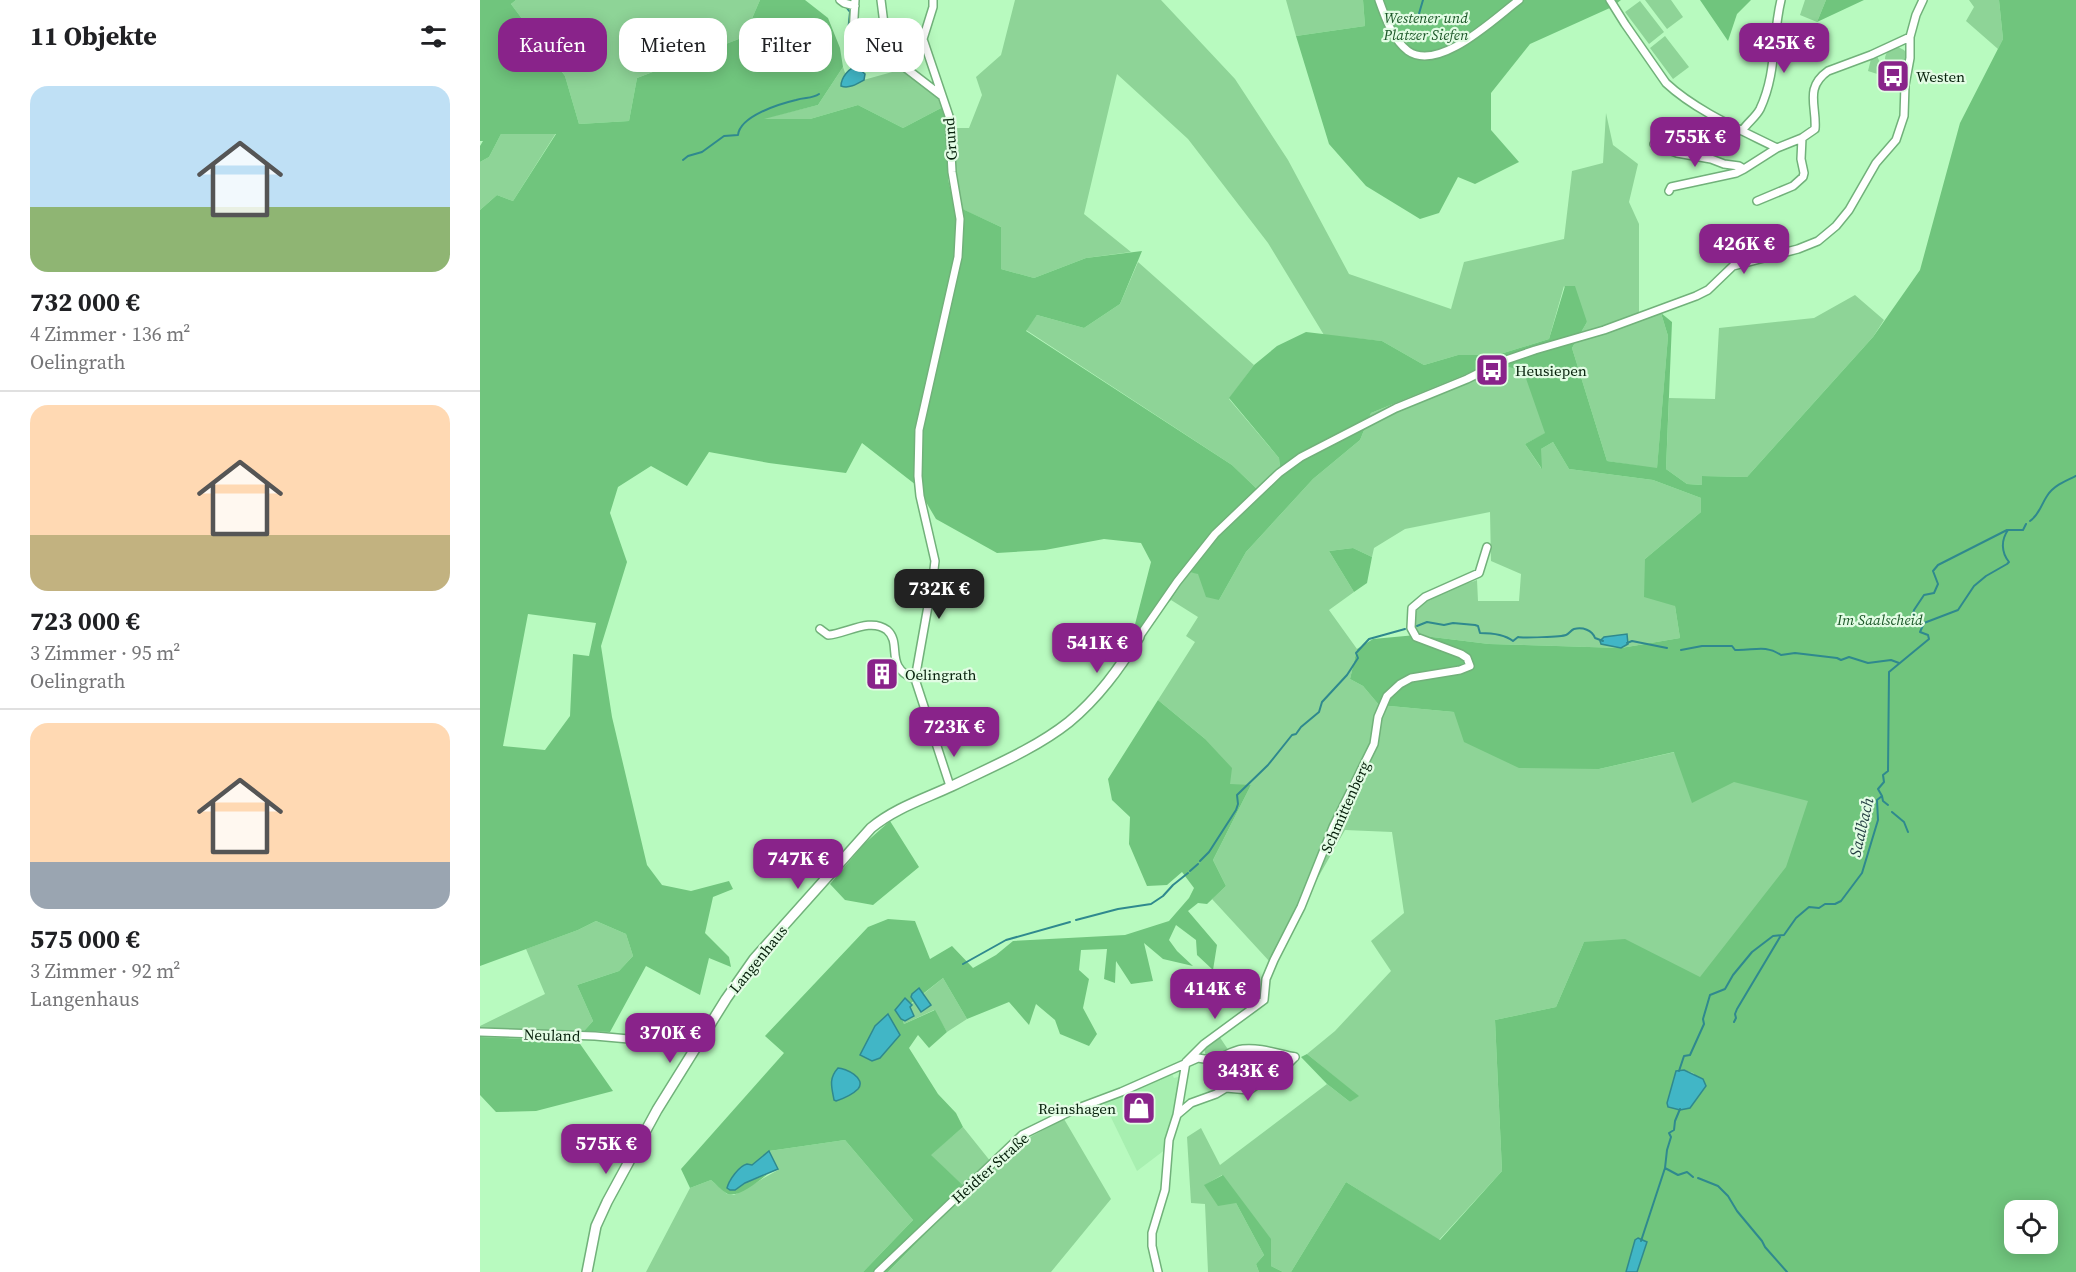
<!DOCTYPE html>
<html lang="de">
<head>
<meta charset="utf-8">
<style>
  body { margin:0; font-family:"Source Serif 4",serif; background:#f6f6f6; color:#202124; height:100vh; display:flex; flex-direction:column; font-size:22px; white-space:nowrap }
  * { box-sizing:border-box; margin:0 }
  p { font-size:20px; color:#757577 }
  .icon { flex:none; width:33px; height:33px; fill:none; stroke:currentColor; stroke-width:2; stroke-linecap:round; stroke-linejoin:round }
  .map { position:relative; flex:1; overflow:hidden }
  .panel { display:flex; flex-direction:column; background:#fff; width:480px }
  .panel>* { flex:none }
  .hud { position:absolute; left:18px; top:18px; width:570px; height:54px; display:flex; gap:12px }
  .fabs { position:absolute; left:1524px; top:1200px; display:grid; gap:12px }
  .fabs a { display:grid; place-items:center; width:54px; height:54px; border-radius:12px; background:#fff; box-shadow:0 3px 15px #0003; font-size:30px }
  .price { position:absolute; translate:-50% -51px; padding:0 14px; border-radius:12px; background:#89238a; color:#fff; font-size:20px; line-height:39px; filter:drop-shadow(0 2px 3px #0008) }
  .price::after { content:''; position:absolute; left:50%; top:36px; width:18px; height:14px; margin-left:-9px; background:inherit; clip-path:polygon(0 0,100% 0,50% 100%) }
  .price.current { background:#222; color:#fff }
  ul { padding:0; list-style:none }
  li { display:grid; align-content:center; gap:12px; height:318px; padding:0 30px }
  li+li { border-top:2px solid #e0e0e0 }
  li span { display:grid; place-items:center; height:186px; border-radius:18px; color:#555 }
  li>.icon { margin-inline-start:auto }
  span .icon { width:108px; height:108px; fill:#fffc; stroke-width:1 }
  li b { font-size:26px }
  h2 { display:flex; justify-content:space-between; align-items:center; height:72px; padding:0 30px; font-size:26px }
  .tag { padding:0 21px; border-radius:18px; background:#fff; box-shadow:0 3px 15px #0003; font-size:21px; line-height:54px }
  .tag.current { background:#89238a; color:#fff }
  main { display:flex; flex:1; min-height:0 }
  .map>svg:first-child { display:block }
  .built { fill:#a7efb0 }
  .green { fill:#8ed497 }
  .forest { fill:#70c57d; fill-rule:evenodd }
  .water { fill:#41b6c6; stroke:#2f898e; stroke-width:1.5 }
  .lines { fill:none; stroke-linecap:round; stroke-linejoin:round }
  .stream { stroke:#2f898e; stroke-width:2 }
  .minor-casing { stroke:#71b17a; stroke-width:10 }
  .tertiary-casing { stroke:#71b17a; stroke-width:12 }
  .minor { stroke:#fff; stroke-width:7 }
  .tertiary { stroke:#fff; stroke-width:9 }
  .labels { text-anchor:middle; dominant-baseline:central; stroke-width:4.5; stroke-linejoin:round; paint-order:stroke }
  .park-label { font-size:15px; font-style:italic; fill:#1d5829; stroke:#e2fce4 }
  .poi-label { font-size:15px; fill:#06200b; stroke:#e2fce4; text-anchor:start }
  .street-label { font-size:15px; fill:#06200b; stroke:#e2fce4 }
  .water-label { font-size:16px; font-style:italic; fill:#274145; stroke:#e2fce4 }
</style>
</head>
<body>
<main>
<section class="panel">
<h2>11 Objekte<svg class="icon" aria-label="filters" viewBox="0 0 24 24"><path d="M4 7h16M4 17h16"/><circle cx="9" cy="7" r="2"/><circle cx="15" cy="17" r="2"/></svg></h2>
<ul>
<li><span style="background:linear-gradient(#bfe0f5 65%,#8fb573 0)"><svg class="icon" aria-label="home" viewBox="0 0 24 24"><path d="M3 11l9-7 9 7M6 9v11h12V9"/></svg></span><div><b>732 000 €</b><p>4 Zimmer · 136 m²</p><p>Oelingrath</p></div></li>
<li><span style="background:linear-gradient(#ffd9b3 70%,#c2b280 0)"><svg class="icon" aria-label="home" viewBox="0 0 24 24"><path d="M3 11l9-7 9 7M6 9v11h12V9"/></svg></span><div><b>723 000 €</b><p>3 Zimmer · 95 m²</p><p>Oelingrath</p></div></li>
<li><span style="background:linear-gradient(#ffd9b3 75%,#9aa5b1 0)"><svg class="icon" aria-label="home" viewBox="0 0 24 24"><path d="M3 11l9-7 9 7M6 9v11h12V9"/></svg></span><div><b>575 000 €</b><p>3 Zimmer · 92 m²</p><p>Langenhaus</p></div></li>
</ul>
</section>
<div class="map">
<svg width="1596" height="1272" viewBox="0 0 1596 1272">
  <rect width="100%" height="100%" fill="#b8fabf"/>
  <path class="built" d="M691 1072 694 1078 702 1076 686 1149 657 1171 624 1103Z"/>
  <path class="green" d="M36 0H280L264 37 157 78 149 121 99 124 85 76 31 4Z
    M535 0H681L755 79 808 160 869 274 971 309 984 262 1084 239 1092 171 1123 163 1126 113 1133 145 1158 164 1149 202 1159 224V321L1181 313 1188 336 1177 469 1127 461 1092 348 1107 322 1084 286 1069 339 1017 355H978L944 365 902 341 844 335 788 243 708 139 637 74 604 214 651 252 606 258 554 278 521 269V227L482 209 476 174 474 128H489L502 95 496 77 521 55Z
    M806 0H883L885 26 816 36Z
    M1165 0H1191L1203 17 1187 29Z
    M1325 0H1346L1337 22 1320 15Z
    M1489 0H1519L1523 39 1518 49 1486 21 1494 7Z
    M1160 1 1184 32 1169 44 1145 12Z
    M1185 36 1209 67 1193 79 1170 48Z
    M1418 47 1424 50 1427 54 1424 73 1412 68 1405 59C1405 52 1411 47 1418 47Z
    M1397 56 1402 67 1410 73V77L1415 78V76L1422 80V82L1388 71 1391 59Z
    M363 67 369 84 423 69 459 96 463 107 423 128 378 105 330 119H281L338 105Z
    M76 133 33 201 17 195 0 210V162L9 157 21 134Z
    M658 262 774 365 749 399 799 458 800 468 777 489 752 465 546 330 557 315 604 328 640 304Z
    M1375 295 1404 320 1393 337 1267 477 1223 476 1222 485 1207 484 1186 469 1189 398 1235 399 1239 328 1334 318Z
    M1011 364 1044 370 1066 433 1045 444 1061 468V449L1073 442 1089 469 1173 480 1221 498V512L1165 559 1195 606 1200 638 1141 648 1009 644 936 635C934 626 931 616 937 608 947 594 981 586 997 580L998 601H1039L1041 574 1011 561 1010 512 925 529 894 548 892 557 873 548 849 551 874 592 849 610 877 649 870 679 883 686 899 705 974 712 1119 769 1195 752 1249 625 1375 894 1079 1057 1104 942 1076 1007 1015 1020 1022 1171 959 1240 866 1182 811 1272H803L791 1266 742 1175 725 1185 756 1203 784 1255 776 1264 779 1272H728L725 1204 711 1203 707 1137 721 1128 740 1165 847 1084 870 1102 878 1096 827 1054 855 1031 911 971 891 941 924 913 912 832 865 830 790 962 732 899 746 886 733 860 771 785H750L724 738 678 700 715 642 706 636 718 617 691 600 709 572 718 573 739 600 766 552 833 479 880 440 891 413Z
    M116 921 146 934 153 956 139 971 97 985 113 1021 104 1031 98 1041 0 1037V1026L65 994 46 949 98 930Z
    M463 978 487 1019 467 1032 454 1010 424 1024 420 1013Z
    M739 1036 749 1051 739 1057 726 1056 724 1049Z
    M584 1119 631 1199 571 1272H408L488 1190 450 1155 483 1127 515 1167 552 1136Z
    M365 1140 433 1220 383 1272H166L210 1188 231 1180 247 1194 254 1195 298 1170 289 1151Z"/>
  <path class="forest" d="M0 0H36L31 4 85 76 99 124 149 121 157 78 264 37 280 0H325L348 18 360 48 363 67 338 105 284 119H330L378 105 423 128 463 107 467 129 468 179 474 205 521 227V269L554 278 606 258 662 251 640 304 604 328 557 315 546 331 752 465 777 489 800 468 799 458 749 398 774 365 797 346 826 332 902 341 944 365 978 355H1017L1069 339 1085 286H1095L1107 322 1092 348 1127 461 1177 468 1188 336 1181 313 1192 322 1186 469 1207 484 1222 485V476L1267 477 1393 337 1440 270 1480 123 1523 39 1519 0H1596V1272H811L866 1182 960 1240 1022 1171 1015 1020 1076 1007 1104 942 1145 939 1220 977 1306 867 1328 801 1254 782 1212 803 1194 752 1119 769 1039 768 984 742 974 712 899 705 883 686 870 679 877 649 893 639 936 635 1009 644 1141 648 1200 638 1195 606 1164 597 1165 559 1221 512V498L1173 480 1089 469 1073 442 1061 449 1062 469 1045 444 1065 433 1043 370 1011 364 891 413 880 440 833 479 766 552 739 600 726 597 718 574 709 572 691 600 652 636 671 562 661 543 624 539 565 550 517 553 456 519 436 485 382 443 366 473 289 463 229 452 207 486 171 466 138 487 130 513 147 562 121 646 132 717 167 865 182 885 211 891 249 881 253 889 233 897 225 933 249 957 251 967 229 958 220 995 166 966 130 1032 104 1031 113 1021 97 985 139 971 153 956 146 934 116 921 98 930 0 966V210L17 195 33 201 76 134H21L9 157 0 162V146L3 141H0ZM48 614 116 623 109 656 93 654 90 716 65 750 23 746ZM1204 1070 1213 1073 1226 1086 1210 1108H1192L1187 1103 1192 1088ZM1534 1210H1568V1244H1534Z
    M883 0H1141L1132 7 1050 44 1011 93V130L1039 162 995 184 978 177 959 213 940 219 886 186 849 144 816 36 885 26Z
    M1220 0H1271L1257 14 1248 41Z
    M1346 0H1384L1337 22Z
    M873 548 892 557 887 583 874 592 849 551Z
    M678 700 724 738 752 768 750 784 771 785 733 860 746 886 727 904 718 903 708 911 737 945 733 970 717 955 716 940 696 925 689 940 697 951 713 966 683 959 664 943 673 981 651 984 636 961 635 983 624 979 627 949 601 950 599 970 609 979 603 1008 617 1034 609 1046 580 1034 575 1020 556 1004 549 1025 529 1002 487 1019 463 978 420 1012 424 1024 455 1010 467 1032 449 1048 438 1035 429 1048 458 1094 476 1113 483 1127 451 1155 488 1190 408 1272H383L433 1220 365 1140 289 1151 272 1165 258 1172 249 1181 255 1190 265 1183 288 1174C278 1181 257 1200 246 1193 241 1190 236 1184 231 1180L210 1188 201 1169 304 1053 285 1036 388 927 408 919 435 921 450 959 472 946 493 968 516 955 533 941 645 935 689 921 709 898 714 888 702 872 687 885 667 886 649 844 650 817 632 800 628 779Z
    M410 821 439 867 393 905 365 900 350 884 384 844Z
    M0 1037 98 1041 133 1091 56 1111 16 1112 0 1095Z
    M827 1054 879 1096 870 1102 847 1084 821 1057Z
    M743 1175 791 1239V1266L803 1272H779L776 1264 784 1255 756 1203 738 1206 724 1185Z"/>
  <path class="water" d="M377 67 385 74 384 80C377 84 369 89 361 86 361 78 369 67 377 67Z
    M1147 634 1148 644 1141 648 1121 644 1120 641 1124 637Z
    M439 988 451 1005 441 1012 431 997 432 994Z
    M425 998 432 1005 430 1007 434 1016 425 1021 421 1019 415 1010Z
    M408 1014 420 1035 400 1058 392 1061 380 1055 395 1026Z
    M358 1068C365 1068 387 1078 378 1089 373 1094 362 1099 356 1101L354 1100C352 1088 348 1079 358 1068Z
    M1204 1070 1223 1079 1226 1086 1210 1108 1200 1110 1188 1107 1187 1103 1196 1071Z
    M289 1151 298 1169 265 1183 255 1190H250L247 1188C249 1180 259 1166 267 1164L272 1165Z
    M1158 1238 1167 1242 1157 1272H1146L1155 1240Z"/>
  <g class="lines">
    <path class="stream" d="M366 7 370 12 368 32
      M934 19 938 17 943 0
      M203 160 208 156 222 152 244 136 258 135C260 116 299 104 316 100 325 97 332 99 339 94
      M1550 521C1559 515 1561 505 1567 496 1573 486 1585 481 1596 476
      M1443 624 1433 615 1434 610 1444 595 1454 593 1458 584 1453 571 1458 565 1527 530
      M937 626 947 622 964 625 973 623 995 625 998 626 1000 633C1010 633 1024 634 1033 641L1038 637C1042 638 1082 637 1086 635 1089 634 1091 630 1094 629 1103 627 1112 630 1115 638L1123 641
      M1147 643 1152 641 1187 648
      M1201 650 1222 646H1252L1255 650C1273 651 1285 644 1301 655L1315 653 1357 658 1361 660 1369 657 1388 663 1411 660 1419 663
      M1402 796 1403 801 1408 805
      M1412 812 1424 822 1428 832
      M720 861 729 852 756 810 758 804 757 795 788 765 812 735 816 734 821 727 839 712 842 702 867 675 878 658 876 653 889 639 925 629
      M710 871 718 864
      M596 920 638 909 671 904 683 896 693 885 708 873
      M483 964 526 940 590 922
      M1254 1022 1256 1018 1255 1014 1257 1009 1300 937
      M1199 1071 1204 1056 1210 1055 1224 1024 1223 1019 1230 995 1245 989 1253 975 1272 952 1293 936 1304 935 1316 918 1329 907 1339 908 1345 904H1355L1361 901 1382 873 1398 820 1397 800 1402 796 1398 789 1404 782 1403 775 1408 771 1409 672 1449 639 1448 635 1440 632 1444 623 1478 610 1494 586 1506 576 1527 564 1529 562C1521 552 1521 540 1528 530H1543L1546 524
      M1185 1168 1198 1175 1207 1172 1213 1177
      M1218 1178 1238 1186 1248 1196 1257 1211 1282 1241 1285 1247 1307 1272
      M1161 1241 1185 1168 1187 1150 1191 1137 1189 1133 1194 1130 1195 1121 1200 1109"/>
    <defs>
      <path id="minor" d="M360 0 364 3 375 6
        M401 0 407 48 410 56 462 96
        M453 0V7L443 39 469 116 472 172 480 219 478 257 439 430 438 476 440 496 455 561 453 578 435 679 470 786
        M899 0C905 17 913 40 928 51 959 73 1016 17 1039 0
        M1130 0 1145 24 1186 83C1216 111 1261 130 1297 148L1322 138 1335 129C1337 106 1324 88 1348 71L1391 55 1430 37
        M373 35 375 0
        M1262 131C1267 123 1276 117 1280 109 1297 73 1292 37 1301 0
        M1174 144 1197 153 1231 159 1244 164 1259 166 1264 169 1297 148
        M1189 191 1191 187 1256 173 1264 169
        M1277 201 1313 186 1323 177 1324 173 1321 159 1322 138
        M340 629 348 635C366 634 390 617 407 630 423 644 403 667 435 679
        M659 637 697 582 735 534 799 473 821 457 916 408 987 379 1023 361 1055 350 1124 330 1216 296 1228 290 1253 266 1318 249 1338 241 1356 226 1369 210 1396 163 1416 140 1424 116 1425 85 1430 58V37L1436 15 1443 0
        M0 1032 115 1036 205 1044 216 1049
        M706 1062 724 1044 784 1000 786 979 794 960 821 907 853 827 894 744 898 717 907 696 920 684 931 678 980 670 990 666 987 658 981 654 936 637 931 628 932 608 945 597 999 573 1007 547
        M698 1114 711 1103 736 1094 746 1088 769 1090 808 1064 815 1057
        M398 1272 542 1135 593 1110 641 1092 718 1058C744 1063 743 1052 763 1049 779 1047 799 1054 815 1057
        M678 1272 672 1246V1233L685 1190 689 1140 697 1115 706 1062"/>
      <path id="tertiary" d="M107 1272 116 1226 127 1202 177 1110 246 999 274 959 391 828C415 808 444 799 472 786 511 767 555 749 589 722 618 698 639 669 659 637"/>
    </defs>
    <use href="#minor" class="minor-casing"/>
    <use href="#tertiary" class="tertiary-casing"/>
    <use href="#minor" class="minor"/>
    <use href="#tertiary" class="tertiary"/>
  </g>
  <defs>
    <symbol id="bus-square" viewBox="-11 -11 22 22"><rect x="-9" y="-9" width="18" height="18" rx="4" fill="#89238a" stroke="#e2fce4"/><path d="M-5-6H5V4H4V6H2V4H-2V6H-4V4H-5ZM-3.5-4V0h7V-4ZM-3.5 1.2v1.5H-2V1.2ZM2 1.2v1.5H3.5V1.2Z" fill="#fff"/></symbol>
    <symbol id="building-square" viewBox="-11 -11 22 22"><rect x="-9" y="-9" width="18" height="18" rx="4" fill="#89238a" stroke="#e2fce4"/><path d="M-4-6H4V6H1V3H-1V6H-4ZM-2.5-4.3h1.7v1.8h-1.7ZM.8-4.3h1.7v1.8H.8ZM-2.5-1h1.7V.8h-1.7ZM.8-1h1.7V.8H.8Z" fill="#fff"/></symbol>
    <symbol id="shop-square" viewBox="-11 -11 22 22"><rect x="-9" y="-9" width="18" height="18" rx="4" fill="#89238a" stroke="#e2fce4"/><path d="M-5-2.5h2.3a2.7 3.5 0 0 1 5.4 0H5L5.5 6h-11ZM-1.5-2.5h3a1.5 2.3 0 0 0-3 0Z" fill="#fff"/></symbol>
  </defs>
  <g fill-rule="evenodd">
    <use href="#bus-square" x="1394" y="57" width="38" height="38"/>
    <use href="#bus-square" x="993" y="351" width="38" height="38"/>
    <use href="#building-square" x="383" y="655" width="38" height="38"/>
    <use href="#shop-square" x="640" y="1089" width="38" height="38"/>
  </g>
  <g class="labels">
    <g class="park-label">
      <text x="946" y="17">Westener und<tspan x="946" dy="17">Platzer Siefen</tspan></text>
      <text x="1400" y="619">Im Saalscheid</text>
    </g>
    <g class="poi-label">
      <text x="1436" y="76">Westen</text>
      <text x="1035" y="370">Heusiepen</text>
      <text x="425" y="674">Oelingrath</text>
      <text x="636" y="1108" text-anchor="end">Reinshagen</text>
    </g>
    <g class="street-label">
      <text transform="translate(470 139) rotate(-94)">Grund</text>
      <text transform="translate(865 807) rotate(-66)">Schmittenberg</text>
      <text transform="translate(278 959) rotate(-51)">Langenhaus</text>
      <text transform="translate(72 1035) rotate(2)">Neuland</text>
      <text transform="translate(510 1168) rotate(-42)">Heidter Straße</text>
    </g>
    <g class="water-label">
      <text transform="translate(1381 827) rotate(-77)">Saalbach</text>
    </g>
  </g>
</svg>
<div class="fabs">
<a><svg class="icon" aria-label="locate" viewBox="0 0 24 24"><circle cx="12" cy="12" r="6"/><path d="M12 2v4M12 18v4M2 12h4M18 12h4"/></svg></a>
</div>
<b class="price" style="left:1304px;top:74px">425K €</b>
<b class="price" style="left:1215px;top:168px">755K €</b>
<b class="price" style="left:1264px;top:275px">426K €</b>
<b class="price current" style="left:459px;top:620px">732K €</b>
<b class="price" style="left:617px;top:674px">541K €</b>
<b class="price" style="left:474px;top:758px">723K €</b>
<b class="price" style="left:318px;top:890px">747K €</b>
<b class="price" style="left:735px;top:1020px">414K €</b>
<b class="price" style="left:190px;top:1064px">370K €</b>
<b class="price" style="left:768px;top:1102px">343K €</b>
<b class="price" style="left:126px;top:1175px">575K €</b>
<div class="hud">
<a class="tag current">Kaufen</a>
<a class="tag">Mieten</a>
<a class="tag">Filter</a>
<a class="tag">Neu</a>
</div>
</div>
</main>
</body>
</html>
